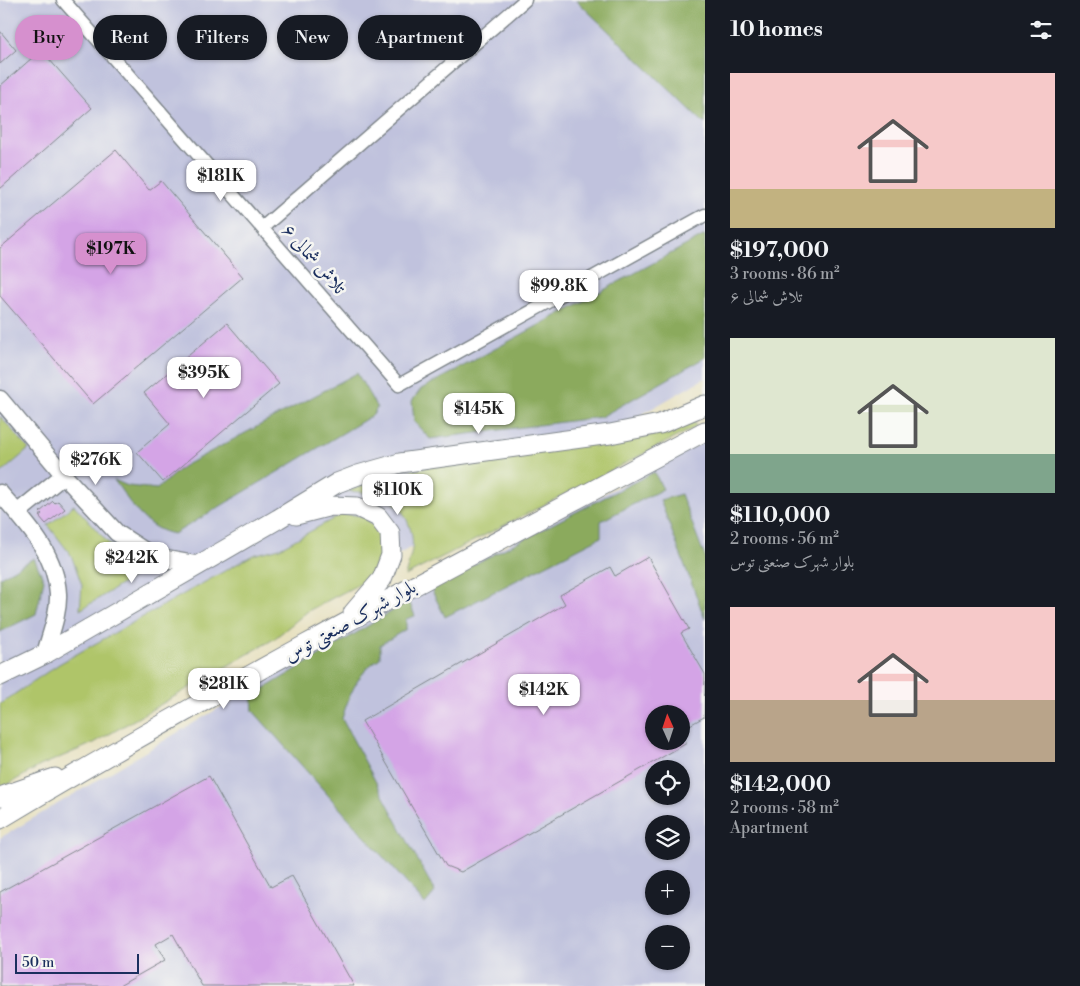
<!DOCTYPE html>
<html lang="en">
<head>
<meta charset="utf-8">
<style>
  body { margin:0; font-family:"Libre Bodoni",Amiri,serif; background:#242831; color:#f1f3f6; height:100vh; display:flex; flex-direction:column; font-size:19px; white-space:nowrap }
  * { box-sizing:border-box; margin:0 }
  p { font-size:16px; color:#9ea1a6 }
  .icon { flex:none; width:28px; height:28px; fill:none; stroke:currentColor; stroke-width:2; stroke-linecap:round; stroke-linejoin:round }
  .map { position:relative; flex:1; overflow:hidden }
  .side { display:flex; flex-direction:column; background:#171b24; width:375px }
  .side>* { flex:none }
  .banner { position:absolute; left:15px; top:15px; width:475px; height:45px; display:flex; gap:10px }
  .needle { width:32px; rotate:357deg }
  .tools { position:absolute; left:645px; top:705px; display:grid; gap:10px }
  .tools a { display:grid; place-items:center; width:45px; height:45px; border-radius:50%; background:#171b24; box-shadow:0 1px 4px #0004; font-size:25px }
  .scale { position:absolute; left:15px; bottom:12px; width:124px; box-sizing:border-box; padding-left:5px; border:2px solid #1b2f5e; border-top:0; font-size:14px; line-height:18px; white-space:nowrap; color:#1b2f5e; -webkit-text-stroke:4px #f6f6f2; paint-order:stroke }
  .price { position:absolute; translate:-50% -42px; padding:0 11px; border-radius:10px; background:#fff; color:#222; font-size:16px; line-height:32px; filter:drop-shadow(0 1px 2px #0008) }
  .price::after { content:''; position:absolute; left:50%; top:30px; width:15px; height:11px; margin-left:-8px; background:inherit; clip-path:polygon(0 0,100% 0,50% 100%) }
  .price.current { background:#d690ce; color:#111 }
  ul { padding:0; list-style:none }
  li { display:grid; align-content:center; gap:10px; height:265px; padding:0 25px }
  li span { display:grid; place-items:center; height:155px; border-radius:0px; color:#555 }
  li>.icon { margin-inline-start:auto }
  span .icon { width:90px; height:90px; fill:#fffc; stroke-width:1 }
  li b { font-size:21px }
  h2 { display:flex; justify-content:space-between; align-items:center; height:60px; padding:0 25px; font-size:21px }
  .chip { padding:0 18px; border-radius:22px; background:#171b24; box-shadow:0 1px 4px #0004; font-size:18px; line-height:45px }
  .chip.current { background:#d690ce; color:#111 }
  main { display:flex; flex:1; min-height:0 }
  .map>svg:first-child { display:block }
  .industrial { fill:#c0c2dd; fill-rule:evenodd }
  .green { fill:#afc569; stroke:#657a64 }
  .forest { fill:#8baa5d; stroke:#536c5e }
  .building { fill:#d4a4e6 }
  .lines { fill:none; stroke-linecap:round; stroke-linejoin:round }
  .minor-casing { stroke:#80878c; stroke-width:15 }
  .tertiary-casing { stroke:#80878c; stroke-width:19 }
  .secondary-casing { stroke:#80878c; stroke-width:21 }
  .minor { stroke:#fff; stroke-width:12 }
  .tertiary { stroke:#fff; stroke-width:16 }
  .secondary { stroke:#fff; stroke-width:19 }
  .labels { text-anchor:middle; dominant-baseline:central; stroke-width:5; stroke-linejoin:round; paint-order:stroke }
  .street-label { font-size:19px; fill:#1b2f5e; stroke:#f6f6f2 }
</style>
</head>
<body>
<main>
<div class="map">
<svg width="705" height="986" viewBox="0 0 705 986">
  <rect width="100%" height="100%" fill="#f6f6f2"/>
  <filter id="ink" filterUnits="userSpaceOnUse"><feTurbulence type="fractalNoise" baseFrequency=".02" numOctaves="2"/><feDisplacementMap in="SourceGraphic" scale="10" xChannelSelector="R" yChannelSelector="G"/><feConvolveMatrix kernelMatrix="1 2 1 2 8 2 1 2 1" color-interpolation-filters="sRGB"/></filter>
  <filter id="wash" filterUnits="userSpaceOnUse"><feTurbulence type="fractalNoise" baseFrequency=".0096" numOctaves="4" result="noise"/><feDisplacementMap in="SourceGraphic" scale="20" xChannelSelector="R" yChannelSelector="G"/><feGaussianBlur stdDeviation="1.12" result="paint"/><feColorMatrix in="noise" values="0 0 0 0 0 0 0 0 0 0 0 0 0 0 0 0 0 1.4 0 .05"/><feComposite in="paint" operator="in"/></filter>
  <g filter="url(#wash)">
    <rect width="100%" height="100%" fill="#e6dfbb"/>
    <path class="industrial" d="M0 0H705V378L0 784Z
      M705 441V986H0V838L401 600ZM654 714H681V741H654ZM654 769H681V796H654ZM654 824H681V851H654ZM654 879H681V906H654ZM654 934H681V961H654Z"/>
    <path class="green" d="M0 416 29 449 1 473 0 472Z
      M694 421 696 427 405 576C407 567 411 558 412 549 415 530 403 505 385 497 373 492 359 492 346 491L403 472 469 457 642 438Z
      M74 505 114 549 143 571 80 610 82 585 71 555 48 525Z
      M342 514 356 515 366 518 376 528 382 543V558L378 569 365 581 308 611 274 639 94 743 40 766 0 789V704L59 664 253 555 280 548Z"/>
    <path class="forest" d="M576 0H705V124Z
      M705 235V358L601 417 430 439 414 422 412 401 421 389Z
      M357 373 377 408 373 415 174 534C144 529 130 502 114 480L128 486 157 489 182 467Z
      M654 472 663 489 601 521V537L445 617 430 587Z
      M681 494 705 557V619L660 500Z
      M34 558 44 580 36 614 0 632V577Z
      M409 601 415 616 406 619V629L380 645V658C358 672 349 695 342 719L435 892 425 904 253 711 252 696Z"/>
    <g id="blocks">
      <path class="building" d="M0 31 16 50 0 64Z
        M41 50 92 108 0 189V86Z
        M116 150 149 190 161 181 243 277 93 404 0 296V248Z
        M227 323 279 384 163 482 137 452 170 424 144 393Z
        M53 501 55 503 58 501 65 509 46 524 39 516 42 514 40 512Z
        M648 557 689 629 681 633 705 674 704 717 681 730V714H654V741H681V734L687 743 461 872 446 866 362 721 565 604 560 595 610 567 615 576Z
        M209 776 271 887 292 876 354 986H202L173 934 156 944 165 960 119 986H0V892Z"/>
    </g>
  </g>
  <g filter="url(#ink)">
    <use href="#blocks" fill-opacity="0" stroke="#80878c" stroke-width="1"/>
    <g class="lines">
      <defs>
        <path id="minor" d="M63 0 399 385 705 215
          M262 228 525 0"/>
        <path id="tertiary" d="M0 399 68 480 117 533 145 551 166 559 200 565
          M0 493C25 522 56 553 58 594 59 614 50 635 45 654
          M17 513 64 475"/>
        <path id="secondary" d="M296 515 331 506 357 507 378 517 390 533 391 555 382 579 353 613
          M0 676 45 654 278 519 337 483 358 475 400 463 610 434 660 424 705 405
          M0 797 55 778
          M0 819C230 681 468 557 705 431"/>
      </defs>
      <use href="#minor" class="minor-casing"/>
      <use href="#tertiary" class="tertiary-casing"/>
      <use href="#secondary" class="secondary-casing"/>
      <use href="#minor" class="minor"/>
      <use href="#tertiary" class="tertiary"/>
      <use href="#secondary" class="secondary"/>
    </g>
  </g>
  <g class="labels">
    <g class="street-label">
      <text transform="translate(314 259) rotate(49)">تلاش شمالی ۶</text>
      <text transform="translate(350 621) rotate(-29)">بلوار شهرک صنعتی توس</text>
    </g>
  </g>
</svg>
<div class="tools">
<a><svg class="needle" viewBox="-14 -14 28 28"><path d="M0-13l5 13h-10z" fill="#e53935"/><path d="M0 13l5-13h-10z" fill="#9ea1a6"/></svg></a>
<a><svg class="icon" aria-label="locate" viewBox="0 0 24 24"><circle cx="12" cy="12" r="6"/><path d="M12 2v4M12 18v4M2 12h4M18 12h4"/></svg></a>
<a><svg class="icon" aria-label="layers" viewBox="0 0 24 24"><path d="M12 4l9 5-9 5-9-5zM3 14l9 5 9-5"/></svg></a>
<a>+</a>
<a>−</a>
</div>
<div class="scale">50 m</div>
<b class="price" style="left:221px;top:202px">$181K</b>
<b class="price current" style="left:111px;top:275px">$197K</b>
<b class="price" style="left:559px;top:312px">$99.8K</b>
<b class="price" style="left:204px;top:399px">$395K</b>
<b class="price" style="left:479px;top:435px">$145K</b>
<b class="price" style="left:96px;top:486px">$276K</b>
<b class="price" style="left:398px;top:516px">$110K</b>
<b class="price" style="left:132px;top:584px">$242K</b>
<b class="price" style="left:224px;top:710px">$281K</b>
<b class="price" style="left:544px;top:716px">$142K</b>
<div class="banner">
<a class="chip current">Buy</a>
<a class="chip">Rent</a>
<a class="chip">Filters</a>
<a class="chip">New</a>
<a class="chip">Apartment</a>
</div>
</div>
<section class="side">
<h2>10 homes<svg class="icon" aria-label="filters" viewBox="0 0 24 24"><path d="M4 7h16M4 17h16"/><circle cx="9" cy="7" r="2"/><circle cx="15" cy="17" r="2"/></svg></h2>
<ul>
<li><span style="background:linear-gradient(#f6c9c9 75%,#c2b280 0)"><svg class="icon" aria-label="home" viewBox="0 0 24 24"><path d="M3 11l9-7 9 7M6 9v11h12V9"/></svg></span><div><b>$197,000</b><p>3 rooms · 86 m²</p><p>تلاش شمالی ۶</p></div></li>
<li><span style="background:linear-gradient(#dfe7d0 75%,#7fa58c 0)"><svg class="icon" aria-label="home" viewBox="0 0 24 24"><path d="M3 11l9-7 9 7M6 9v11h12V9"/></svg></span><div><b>$110,000</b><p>2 rooms · 56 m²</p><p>بلوار شهرک صنعتی توس</p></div></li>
<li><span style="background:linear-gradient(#f6c9c9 60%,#b9a48a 0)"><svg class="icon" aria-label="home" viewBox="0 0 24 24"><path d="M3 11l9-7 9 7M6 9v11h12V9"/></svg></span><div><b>$142,000</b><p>2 rooms · 58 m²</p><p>Apartment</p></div></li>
</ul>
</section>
</main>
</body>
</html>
